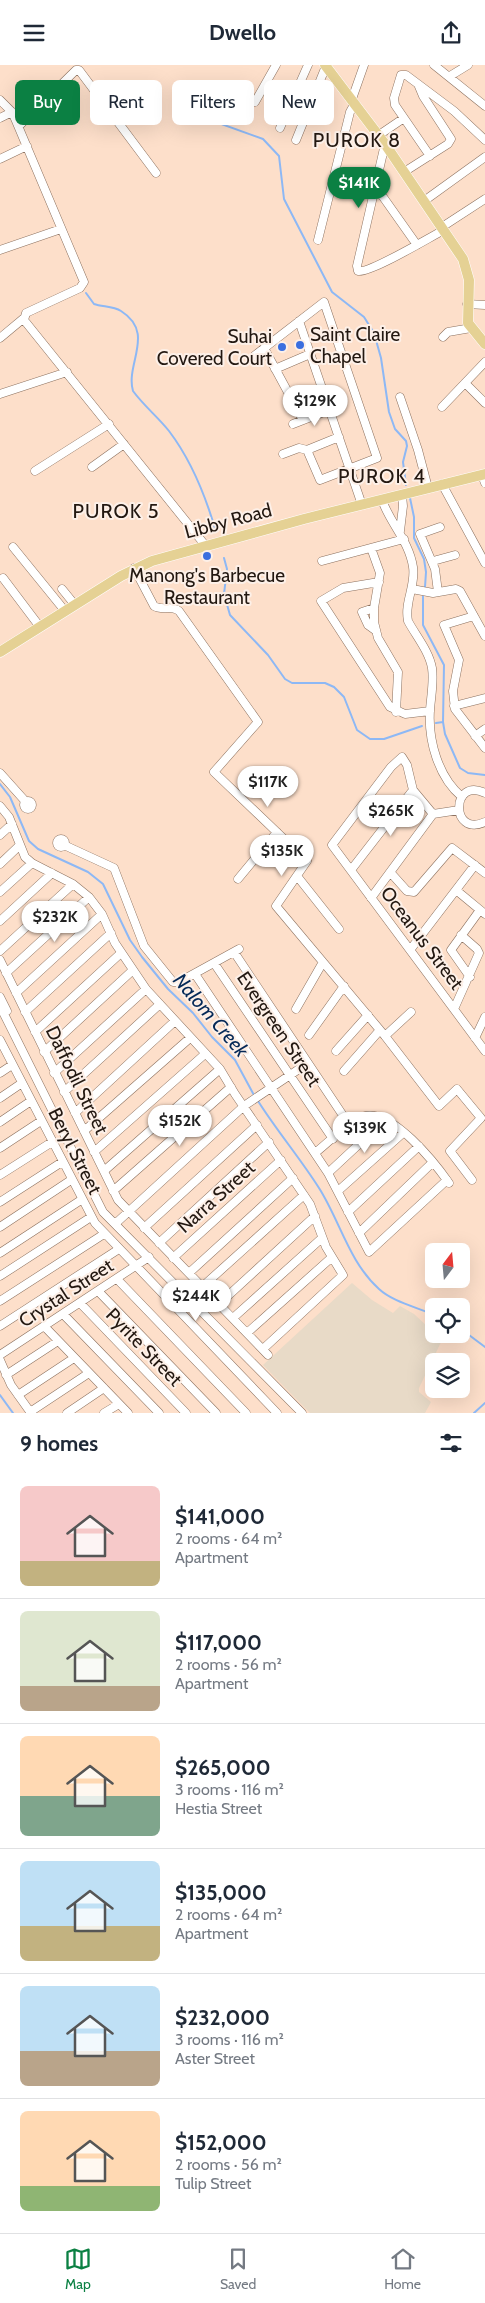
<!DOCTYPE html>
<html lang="en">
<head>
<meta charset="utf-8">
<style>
  body { margin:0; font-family:Cabin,sans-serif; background:#f6f6f7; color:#1f2937; height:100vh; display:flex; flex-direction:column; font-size:19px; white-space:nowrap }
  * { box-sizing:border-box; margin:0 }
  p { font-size:16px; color:#747a83 }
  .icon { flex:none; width:28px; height:28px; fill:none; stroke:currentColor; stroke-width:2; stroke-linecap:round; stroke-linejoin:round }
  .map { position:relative; height:1348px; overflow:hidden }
  .side { display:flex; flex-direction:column; background:#fff; flex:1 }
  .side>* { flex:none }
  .top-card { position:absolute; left:15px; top:15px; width:455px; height:45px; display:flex; gap:10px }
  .needle { width:32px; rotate:16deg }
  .fabs { position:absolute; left:425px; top:1178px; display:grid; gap:10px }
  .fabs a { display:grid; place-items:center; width:45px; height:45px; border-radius:8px; background:#fff; box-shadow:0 5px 20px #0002; font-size:25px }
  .price { position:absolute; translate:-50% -42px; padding:0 11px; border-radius:18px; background:#fff; color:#222; font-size:16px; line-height:32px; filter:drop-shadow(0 1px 2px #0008) }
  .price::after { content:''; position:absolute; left:50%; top:30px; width:15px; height:11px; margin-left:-8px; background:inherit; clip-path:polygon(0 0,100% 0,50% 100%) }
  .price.current { background:#0b8043; color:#fff }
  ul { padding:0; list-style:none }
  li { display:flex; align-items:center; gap:15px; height:125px; padding:0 20px }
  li+li { border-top:1px solid #e0e1e3 }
  li span { display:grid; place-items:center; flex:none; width:140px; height:100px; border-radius:8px; color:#555 }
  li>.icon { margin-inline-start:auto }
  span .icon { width:60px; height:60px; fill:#fffc; stroke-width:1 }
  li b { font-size:21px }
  h2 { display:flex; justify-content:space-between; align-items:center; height:60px; padding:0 20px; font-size:21px }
  .pill { padding:0 18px; border-radius:8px; background:#fff; box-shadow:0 5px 20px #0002; font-size:18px; line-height:45px }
  .pill.current { background:#0b8043; color:#fff }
  header { display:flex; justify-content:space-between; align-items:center; height:65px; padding:0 20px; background:#fff; font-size:22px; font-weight:700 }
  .menu { display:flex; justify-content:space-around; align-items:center; height:70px; border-top:1px solid #e0e1e3; background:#fff; font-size:14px; color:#747a83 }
  .menu a { display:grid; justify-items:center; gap:2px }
  .menu .current { color:#0b8043 }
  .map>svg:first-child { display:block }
  .industrial { fill:#e8dac7 }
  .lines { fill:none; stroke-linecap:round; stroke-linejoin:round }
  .stream { stroke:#8db8f5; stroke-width:2 }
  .minor-casing { stroke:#8c715f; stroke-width:9 }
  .major-casing { stroke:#fff; stroke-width:11 }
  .minor { stroke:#fff; stroke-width:8 }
  .major { stroke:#e5d194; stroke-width:10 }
  .poi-dot { fill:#3b6fdf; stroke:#fdf0e8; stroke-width:2 }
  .labels { text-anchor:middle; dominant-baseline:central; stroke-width:4; stroke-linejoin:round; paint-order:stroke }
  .poi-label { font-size:19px; fill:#231811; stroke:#fdf0e8; text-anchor:start }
  .street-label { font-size:19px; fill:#231811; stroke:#fdf0e8 }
  .neighbourhood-label { font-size:20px; letter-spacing:1px; fill:#231811; stroke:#fdf0e8 }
  .water-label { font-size:20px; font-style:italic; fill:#052957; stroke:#fdf0e8 }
</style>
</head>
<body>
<header><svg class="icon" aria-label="menu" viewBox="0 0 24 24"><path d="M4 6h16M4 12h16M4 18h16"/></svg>Dwello<svg class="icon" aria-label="share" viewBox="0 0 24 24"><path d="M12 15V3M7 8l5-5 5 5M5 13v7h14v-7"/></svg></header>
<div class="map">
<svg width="485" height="1348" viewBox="0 0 485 1348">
  <rect width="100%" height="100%" fill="#fddfca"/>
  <path class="industrial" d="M352 1218 372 1235 393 1248 400 1241 414 1249 442 1275 419 1323V1327L431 1337 425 1348H310L263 1300Z"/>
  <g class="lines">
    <path class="stream" d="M190 43 202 52 263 74 279 91 284 134 332 227 364 252 374 268 381 293 389 347 395 364 406 376 407 381 403 397 406 420
      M86 228 94 239C102 242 113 241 121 246 156 268 125 299 133 326 144 341 158 352 169 366 191 395 206 432 216 467
      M410 433 414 452V473L424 494 426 507 425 522
      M224 493 227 504 224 529 230 550 268 590 285 614 292 618H325L334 622 344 632 357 665 370 674H384L422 661
      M423 531V560L444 600 443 657 445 669 460 703 468 708 485 710
      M436 658 443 657
      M0 719 10 732 29 776 38 784 88 807 103 819 130 875 142 892 168 924 193 948 212 972 235 995 255 1032
      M258 1036C277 1066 300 1093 319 1123 340 1156 349 1197 379 1224 393 1237 417 1242 434 1250
      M461 1264 485 1282
      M0 1330 13 1348
      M474 1348 485 1338"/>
    <defs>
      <path id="minor" d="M434 0 485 41
        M450 11 468 0
        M352 34 364 0
        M0 35 12 47 16 56 84 217 80 223 26 248 24 255 205 480
        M255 37 276 0
        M0 53 12 47
        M19 61 76 5H79L156 108
        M280 63 308 0
        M379 70 404 53
        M296 75 326 1
        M385 79 357 201 358 206C369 209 430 172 444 165
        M430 91 395 40 394 33 401 10H406L454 46 485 75
        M0 94 27 81
        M404 107 448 79 451 74 423 31 418 19
        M376 122 417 180
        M424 136 485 92
        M442 162 485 134
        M318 175 350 47 355 38
        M0 185 61 164
        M467 239 485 240
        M299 256 362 440
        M443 272 448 267 471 263
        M0 273 24 253
        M264 283 303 355
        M254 291 324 237 377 393 320 415 307 385
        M275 304 310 289
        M465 318 485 338
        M0 329 67 307
        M400 332 418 385 428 423
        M442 342 485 297
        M293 359 329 345
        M307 385 339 372
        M283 389 299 383 307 385
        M92 402 124 379
        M35 406 109 359
        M482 410 485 418
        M442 419 485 498
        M382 435C390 458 409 476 413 502 416 521 404 537 408 556 416 571 429 586 432 603 434 617 431 631 430 645 428 675 438 712 462 732
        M400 466 403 441 402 430
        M13 482 65 546
        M371 483 380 508 374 543V557L378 573 398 607 396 647
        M322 496 404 474
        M433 496 455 490
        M134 503 154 541C162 546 171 540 179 546L258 657 214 707 307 796 276 841 385 971 439 1041 457 1024 481 1053 450 1086 472 1115
        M3 513 40 562
        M379 517 343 523 321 536 390 642 405 649 430 646
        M62 524 75 540
        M412 524 433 528 456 524 460 526 485 571
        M438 527 435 504 420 469 440 462
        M374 543 362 547 368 560 375 565
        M474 551 444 560 459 595 453 626 455 644 485 683
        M454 641 485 633
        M475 671 485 664
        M0 708 26 737
        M485 728C451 711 450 773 485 757
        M24 740a4 4 0 1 1 8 0a4 4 0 1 1-8 0Z
        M0 741 9 752 25 792 32 798 73 819 89 832 102 849 115 878 146 924 220 1004 235 1029 310 1139 326 1182 343 1210 263 1284
        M433 749 413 725 407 700 402 692 391 702 332 780 485 986
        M0 770 12 759
        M57 778a4 4 0 1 1 8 0a4 4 0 1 1-8 0Z
        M64 780 114 803 144 881 173 917H179L239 884
        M0 799 20 780
        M351 805 413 725
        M390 807 407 826 414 827 452 783 485 808
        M297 811 339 864
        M238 814 277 767
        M456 825 485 849
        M0 827 32 798
        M371 833 433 749 459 745
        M0 856 52 808
        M410 885 475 800
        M0 886 73 819
        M234 887 350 1061
        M0 895 118 1135 268 1290
        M214 898 333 1074
        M6 908 89 832
        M195 909 328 1108 369 1187 447 1115
        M470 912 451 885 480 845
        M16 928 102 849
        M0 932 7 946
        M0 941 103 1147 302 1348
        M296 944 323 897
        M454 944 479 888 477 884 461 870
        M25 947 111 868
        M35 967 121 888
        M309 970 344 921
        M385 971 411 947
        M475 973 485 952
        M0 975 95 1158 277 1348
        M336 986 368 950
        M44 987 133 905
        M344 1006 380 965
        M0 1008 12 1000
        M54 1008 146 924
        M64 1027 160 939
        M0 1033 22 1018
        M75 1048 175 956
        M0 1057 31 1036
        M84 1066 190 973
        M0 1083 41 1056
        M94 1087 205 989
        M315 1088C328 1078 350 1055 365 1051 392 1044 435 1098 449 1118
        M104 1106 220 1004
        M328 1108 386 1054
        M0 1110 52 1077
        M113 1126 231 1022
        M338 1126 403 1068
        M0 1137 62 1097
        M348 1147 419 1081
        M115 1159 244 1041 308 998
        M0 1162 71 1115
        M144 1163 257 1060
        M359 1168 433 1097
        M159 1178 269 1077
        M0 1188 81 1135
        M173 1193 281 1095
        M189 1208 293 1113
        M0 1211 91 1152
        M117 1214 246 1348
        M202 1222 304 1130
        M98 1226 216 1348
        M0 1236 104 1169
        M80 1238 186 1348
        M219 1239 315 1151
        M63 1249 159 1348
        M233 1253 322 1173
        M0 1261 119 1184
        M44 1261 128 1348
        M247 1268 331 1193
        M0 1290 149 1192
        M0 1295 11 1320 31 1348
        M6 1310 58 1276
        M18 1330 74 1293
        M30 1347 89 1308
        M67 1348 104 1323
        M104 1348 119 1339"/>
      <path id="major" d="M325 0 385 79 463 194 469 215 468 258 485 279
        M0 587 121 511 152 496 304 454 485 409"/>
    </defs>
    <use href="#minor" class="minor-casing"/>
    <use href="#major" class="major-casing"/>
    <use href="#minor" class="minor"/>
    <use href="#major" class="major"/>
  </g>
  <g class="poi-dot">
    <circle cx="300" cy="280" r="5"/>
    <circle cx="282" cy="282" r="5"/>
    <circle cx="207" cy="491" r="5"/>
  </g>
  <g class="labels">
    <g class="poi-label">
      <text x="310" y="269">Saint Claire<tspan x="310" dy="22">Chapel</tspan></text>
      <text x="272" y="271" text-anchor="end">Suhai<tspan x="272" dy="22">Covered Court</tspan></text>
      <text x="207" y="510" text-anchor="middle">Manong's Barbecue<tspan x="207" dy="22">Restaurant</tspan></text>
    </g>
    <g class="street-label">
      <text transform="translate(228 456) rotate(-15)">Libby Road</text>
      <text transform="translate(422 873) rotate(53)">Oceanus Street</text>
      <text transform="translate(279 964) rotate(56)">Evergreen Street</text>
      <text transform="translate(77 1015) rotate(64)">Daffodil Street</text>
      <text transform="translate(75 1086) rotate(63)">Beryl Street</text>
      <text transform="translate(216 1132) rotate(-42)">Narra Street</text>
      <text transform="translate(66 1228) rotate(-33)">Crystal Street</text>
      <text transform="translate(144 1282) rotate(46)">Pyrite Street</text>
    </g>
    <g class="neighbourhood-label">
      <text x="357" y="75">PUROK 8</text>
      <text x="382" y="411">PUROK 4</text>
      <text x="116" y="446">PUROK 5</text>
    </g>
    <g class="water-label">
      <text transform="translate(211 950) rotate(49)">Nalom Creek</text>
    </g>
  </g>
</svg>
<div class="fabs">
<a><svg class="needle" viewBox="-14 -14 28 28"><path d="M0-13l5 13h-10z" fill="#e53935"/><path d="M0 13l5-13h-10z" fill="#747a83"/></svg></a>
<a><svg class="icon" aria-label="locate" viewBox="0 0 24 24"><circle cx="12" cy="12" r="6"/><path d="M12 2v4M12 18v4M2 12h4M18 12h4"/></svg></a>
<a><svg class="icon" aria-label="layers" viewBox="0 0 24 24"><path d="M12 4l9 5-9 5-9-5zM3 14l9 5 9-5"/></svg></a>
</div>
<b class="price current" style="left:359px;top:144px">$141K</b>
<b class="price" style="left:315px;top:362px">$129K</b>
<b class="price" style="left:268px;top:743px">$117K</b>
<b class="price" style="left:391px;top:772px">$265K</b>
<b class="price" style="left:282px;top:812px">$135K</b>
<b class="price" style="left:55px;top:878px">$232K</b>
<b class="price" style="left:180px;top:1082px">$152K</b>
<b class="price" style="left:365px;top:1089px">$139K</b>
<b class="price" style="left:196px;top:1257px">$244K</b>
<div class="top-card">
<a class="pill current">Buy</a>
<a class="pill">Rent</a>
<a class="pill">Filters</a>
<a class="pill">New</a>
</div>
</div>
<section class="side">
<h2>9 homes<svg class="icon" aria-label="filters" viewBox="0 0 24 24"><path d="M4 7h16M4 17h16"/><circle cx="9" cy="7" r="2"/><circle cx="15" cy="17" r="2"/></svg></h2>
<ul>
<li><span style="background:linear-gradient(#f6c9c9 75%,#c2b280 0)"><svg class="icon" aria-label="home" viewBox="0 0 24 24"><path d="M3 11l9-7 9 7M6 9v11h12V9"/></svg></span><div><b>$141,000</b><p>2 rooms · 64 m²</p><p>Apartment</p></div></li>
<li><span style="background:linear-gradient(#dfe7d0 75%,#b9a48a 0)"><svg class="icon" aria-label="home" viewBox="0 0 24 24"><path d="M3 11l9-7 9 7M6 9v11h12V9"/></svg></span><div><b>$117,000</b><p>2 rooms · 56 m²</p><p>Apartment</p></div></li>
<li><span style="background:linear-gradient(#ffd9b3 60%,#7fa58c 0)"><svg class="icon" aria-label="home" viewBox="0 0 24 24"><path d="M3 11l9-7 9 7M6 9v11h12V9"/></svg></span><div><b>$265,000</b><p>3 rooms · 116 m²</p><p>Hestia Street</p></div></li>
<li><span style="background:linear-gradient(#bfe0f5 65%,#c2b280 0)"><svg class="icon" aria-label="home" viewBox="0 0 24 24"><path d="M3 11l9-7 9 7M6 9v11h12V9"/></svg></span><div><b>$135,000</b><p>2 rooms · 64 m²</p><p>Apartment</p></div></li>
<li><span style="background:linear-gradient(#bfe0f5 65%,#b9a48a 0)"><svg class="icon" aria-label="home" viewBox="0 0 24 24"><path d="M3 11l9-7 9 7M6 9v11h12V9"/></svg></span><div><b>$232,000</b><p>3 rooms · 116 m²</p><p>Aster Street</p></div></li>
<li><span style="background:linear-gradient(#ffd9b3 75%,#8fb573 0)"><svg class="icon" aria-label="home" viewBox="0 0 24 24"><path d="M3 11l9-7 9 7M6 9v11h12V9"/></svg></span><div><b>$152,000</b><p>2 rooms · 56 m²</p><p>Tulip Street</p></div></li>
</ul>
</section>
<nav class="menu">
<a class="current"><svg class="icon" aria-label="map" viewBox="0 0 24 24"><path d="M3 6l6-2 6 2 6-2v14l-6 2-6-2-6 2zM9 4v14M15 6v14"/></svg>Map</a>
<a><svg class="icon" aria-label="saved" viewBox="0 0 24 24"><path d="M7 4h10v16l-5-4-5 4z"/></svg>Saved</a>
<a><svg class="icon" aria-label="home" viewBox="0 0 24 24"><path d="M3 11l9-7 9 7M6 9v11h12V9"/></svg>Home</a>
</nav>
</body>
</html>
